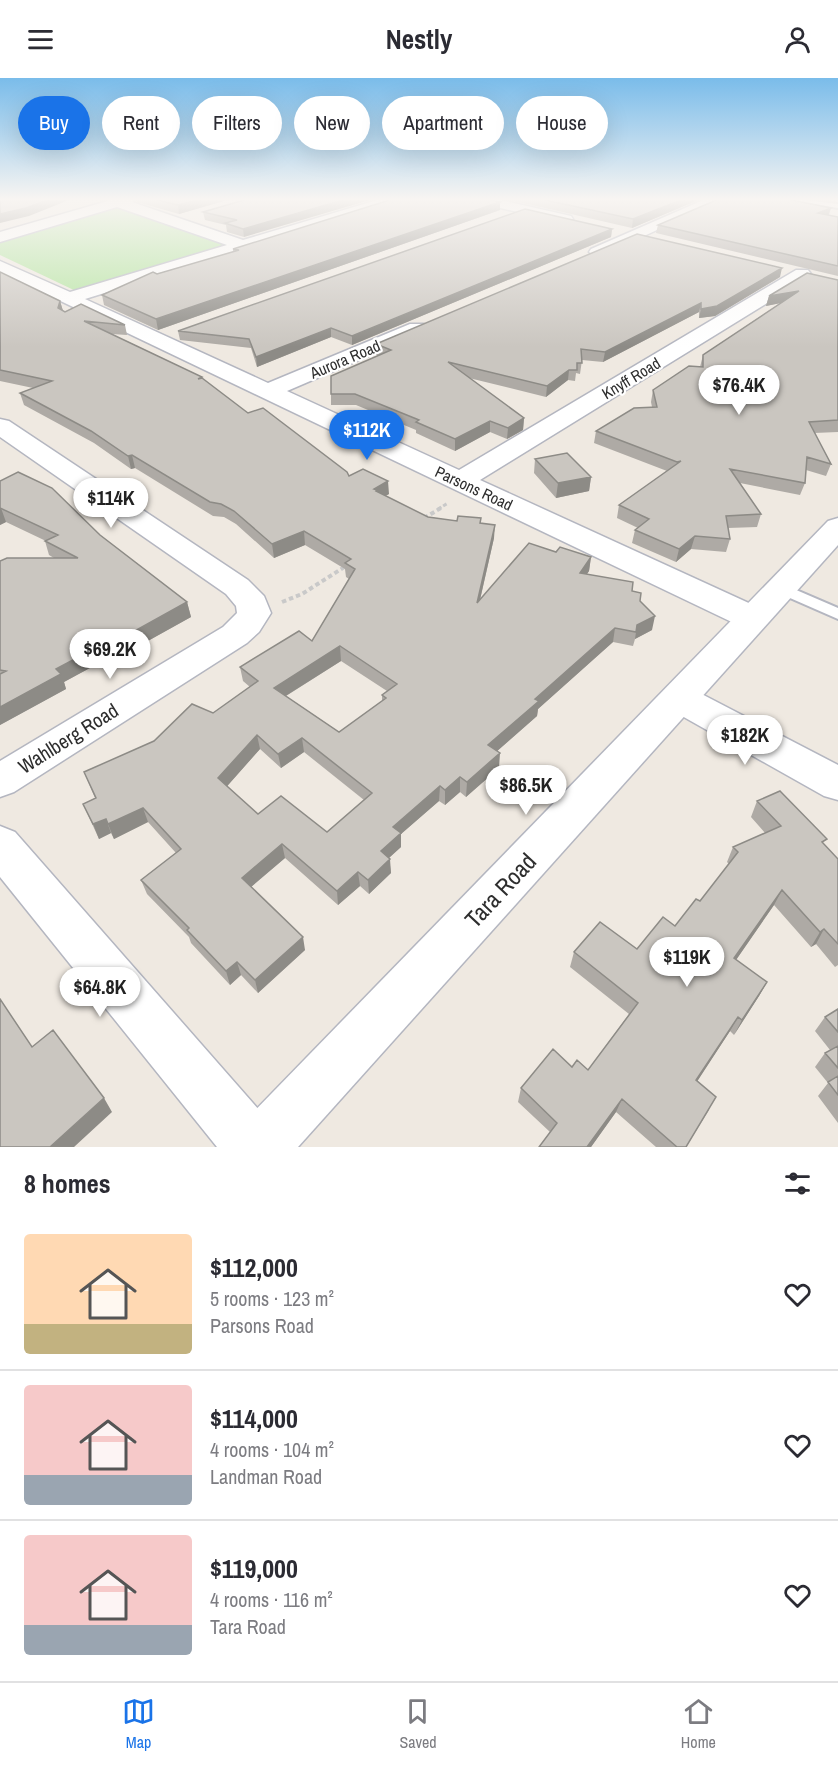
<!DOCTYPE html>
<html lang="en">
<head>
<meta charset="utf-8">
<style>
  body { margin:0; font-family:"Archivo Narrow",sans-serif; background:#f7f7f7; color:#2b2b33; height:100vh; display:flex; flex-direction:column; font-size:22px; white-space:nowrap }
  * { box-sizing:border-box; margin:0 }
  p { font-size:20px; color:#7c7c81 }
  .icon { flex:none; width:33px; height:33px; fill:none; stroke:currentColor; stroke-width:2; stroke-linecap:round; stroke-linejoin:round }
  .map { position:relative; height:1069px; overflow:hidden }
  .side { display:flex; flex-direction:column; background:#fff; flex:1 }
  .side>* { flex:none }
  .hud { position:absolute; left:18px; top:18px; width:802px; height:54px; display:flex; gap:12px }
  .price { position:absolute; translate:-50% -51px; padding:0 14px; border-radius:21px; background:#fff; color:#222; font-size:20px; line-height:39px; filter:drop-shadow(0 2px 3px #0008) }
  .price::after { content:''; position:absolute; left:50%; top:36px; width:18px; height:14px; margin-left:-9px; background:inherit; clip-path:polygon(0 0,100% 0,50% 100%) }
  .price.active { background:#1a73e8; color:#fff }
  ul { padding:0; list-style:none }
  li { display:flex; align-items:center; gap:18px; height:150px; padding:0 24px }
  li+li { border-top:2px solid #e1e1e2 }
  li span { display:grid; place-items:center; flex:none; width:168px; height:120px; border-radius:6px; color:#555 }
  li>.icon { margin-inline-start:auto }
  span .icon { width:72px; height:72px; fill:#fffc; stroke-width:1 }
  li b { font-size:26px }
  h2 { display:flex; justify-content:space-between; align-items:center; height:72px; padding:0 24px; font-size:26px }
  .tag { padding:0 21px; border-radius:27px; background:#fff; box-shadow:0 6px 24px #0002; font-size:21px; line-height:54px }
  .tag.active { background:#1a73e8; color:#fff }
  header { display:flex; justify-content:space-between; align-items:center; height:78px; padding:0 24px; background:#fff; font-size:27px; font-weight:700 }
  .tabs { display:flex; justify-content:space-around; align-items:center; height:84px; border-top:2px solid #e1e1e2; background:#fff; font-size:16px; color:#7c7c81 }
  .tabs a { display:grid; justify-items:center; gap:3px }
  .tabs .active { color:#1a73e8 }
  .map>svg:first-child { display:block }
  .green { fill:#b2e49e }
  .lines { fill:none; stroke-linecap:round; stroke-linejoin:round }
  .service-casing { stroke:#b4b6c0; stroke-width:4 }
  .minor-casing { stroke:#b4b6c0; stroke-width:3 }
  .tertiary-casing { stroke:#b4b6c0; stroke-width:3 }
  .path-far1 { stroke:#c9c9c9; stroke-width:3; stroke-dasharray:4 2; stroke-linecap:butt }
  .path { stroke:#c9c9c9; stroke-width:4; stroke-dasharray:4.5 3; stroke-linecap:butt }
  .service { fill:#fff; fill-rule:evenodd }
  .minor { fill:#fff; fill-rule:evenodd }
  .tertiary { fill:#fff; fill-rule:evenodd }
  .wall { fill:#aeaaa5; fill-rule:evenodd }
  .shaded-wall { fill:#8d8b86 }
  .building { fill:#cac6c0; stroke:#8d8b86; stroke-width:1.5; fill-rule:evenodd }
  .labels { text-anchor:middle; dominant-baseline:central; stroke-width:4.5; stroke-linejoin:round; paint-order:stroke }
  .far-street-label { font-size:16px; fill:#2e2e2e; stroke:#fff }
  .street-label { font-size:20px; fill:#2e2e2e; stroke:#fff }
  .near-street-label { font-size:24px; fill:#2e2e2e; stroke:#fff }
</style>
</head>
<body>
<header><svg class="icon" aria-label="menu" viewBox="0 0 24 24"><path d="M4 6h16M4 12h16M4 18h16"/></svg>Nestly<svg class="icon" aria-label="person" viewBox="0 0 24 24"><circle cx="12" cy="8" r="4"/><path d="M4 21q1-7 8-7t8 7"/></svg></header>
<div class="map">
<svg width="838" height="1069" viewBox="0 0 838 1069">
  <rect width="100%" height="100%" fill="#efe9e1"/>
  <path class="green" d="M121 129 232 166 78 214 0 177V163L106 131Z"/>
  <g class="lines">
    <defs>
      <path id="service" d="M100 120H110L120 124 117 126Z
        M789 120 838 126V130L792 122Z
        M780 505 838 530V541L774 513 772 510 774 507Z"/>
      <path id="minor" d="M118 120H139L132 124 243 162 384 120H405L403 123 85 221 268 305 410 246H424L427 250 424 254 287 313 459 392 796 192H808L811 196 808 200 480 402 764 532 769 540 764 548 752 551 740 548 0 194V183L70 214 227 167 117 129 0 164V154Z
        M468 120H492L571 138 573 141 566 145 470 123Z
        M708 120H726L603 177 597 179 589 174 591 171Z
        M0 341 9 343 248 502 264 518 271 535 259 554 247 565 14 714 0 719V683L223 549 237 535 236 528 226 516 0 359Z
        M679 607 692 611 838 687V722L824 718 666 629 661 620 666 611Z
        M0 748 15 754 274 1049 283 1069H217L0 799Z"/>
      <path id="tertiary" d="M838 440V467L298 1069H230L239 1049 828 443Z"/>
    </defs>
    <use href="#service" class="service-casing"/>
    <use href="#minor" class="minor-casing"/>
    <use href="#tertiary" class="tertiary-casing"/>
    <path class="path-far1" d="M438 431 448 425"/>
    <path class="path" d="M424 440 441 430
      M282 524 302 516 346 488"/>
    <use href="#service" class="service"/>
    <use href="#minor" class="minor"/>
    <use href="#tertiary" class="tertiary"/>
  </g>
  <path class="wall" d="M137 120H234L179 136 137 124Z
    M251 120 244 159 227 154 226 147 205 142 203 134Z
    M501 120H703L632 150Z
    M831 130 829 137 838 139V198L656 155 658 147Z
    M500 132 158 252 104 227 102 217 157 196 233 174V171Z
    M612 151 611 159 352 267 331 259 257 289 251 270 180 262 178 253Z
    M0 194 60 223 63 233 65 234 125 247 127 257 112 256 202 299V301L248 335 349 398 389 416 385 418 428 439 457 443 481 440V445L494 460 480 522 556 474 591 479 589 493 587 496 632 513 640 523 652 552 635 561 633 568 613 564 538 631 537 638 497 673 499 690 466 719 460 714 445 727 439 723 401 756V769L389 780 391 795 369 816 360 808 338 827 285 780 251 809 305 872 258 915 241 897 230 907 191 865 189 859 147 816 141 802 176 775 148 744 114 761 111 755 99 761 83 726 95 720 84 694 154 663 213 635 250 609 243 603 240 589 312 563 349 501 346 499 345 491 305 467 274 480 236 446 224 439 213 438 135 390 131 391 94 365 24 327 20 315 33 310 0 303ZM341 583 387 613 382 617V623L339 654 286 618ZM260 671 281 690 304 674 364 722 327 754 258 736 227 708Z
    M780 199 715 238 699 240V234L603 284 582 282 580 296 576 295 575 303 568 302 546 319 469 300 524 340 523 352 507 361 490 354 455 373 416 355V352L356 327H331V316L378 277H376V266Z
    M838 202V354L814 355 831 386 826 398 806 392 805 405 800 417 740 405 761 436 757 449 728 450 730 461 726 474 691 471 676 484 632 465 635 452 638 450 617 440 619 427 667 393 594 365 596 353 652 329 651 324 653 312 700 289 703 277 780 225 766 228 769 218Z
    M535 381 591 399 589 413 556 420 534 395Z
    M0 403 100 457 187 524 191 539 137 569 134 566 64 604 66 611 0 647V483L54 480 49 477 45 463H46L6 444 0 447Z
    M757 723 824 767 838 781V887L835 889 816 866 811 869 774 827 736 882 767 904 759 918 734 957 730 953 697 1003 709 1032 686 1069H656L616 1034 591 1069H539L550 1054 518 1024 521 1010 572 989 588 992 629 936 570 889 574 874 637 871 675 848 700 823 729 786 727 784 733 769 765 755 751 739Z
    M838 931V1045L818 1018 828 1005 815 989 825 975 830 972 815 953 825 939Z"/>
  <path class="shaded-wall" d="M53 120H74L29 138 0 145V136Z
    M205 120H234L179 136 178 127Z
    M350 120H377L244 159 243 151Z
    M686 120H703L632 150 633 141Z
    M500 124V132L158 252 156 241Z
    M831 130 828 138 818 135Z
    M612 151 611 159 352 267V258Z
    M782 190 780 199 715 238 699 240 701 231Z
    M799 213 796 222 766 228 769 218Z
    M60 223 63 233 58 230Z
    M701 225 699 234 603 284 605 274Z
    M331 250V259L257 289 256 279Z
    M569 292 568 302 546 319 547 308Z
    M524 340 523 352 507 361 508 350Z
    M490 343V354L455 373V361Z
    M132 377 135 390 131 391 128 378Z
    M591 399 589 413 556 420 558 405Z
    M388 403 389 416 378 422 374 411Z
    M0 430H1L6 444 0 447Z
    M495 447 494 460 476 539 477 525Z
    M304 453 305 467 274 480 272 466Z
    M695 458 691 471 676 484 679 471Z
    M591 479 589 493 578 509 580 495Z
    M187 524 191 539 137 569 133 554Z
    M655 538 652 552 635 561 637 547Z
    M615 550 613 564 538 631 537 638 487 682 488 667 535 621Z
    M129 552 134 566 64 604 66 611 0 647V629L56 591Z
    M340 568 341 583 276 624 274 610Z
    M257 657 260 671 222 714 218 700Z
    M302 660 304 674 281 690 278 676Z
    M500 675 499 690 466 719 467 704Z
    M460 699V714L445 727V712Z
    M440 708 439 723 401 756V769L381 787V773L393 749Z
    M143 730 148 744 114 761 108 746Z
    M106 741 111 755 99 761 93 746Z
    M282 766 285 780 245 814 242 800Z
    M390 781 391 795 369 816 368 802Z
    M358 794 360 808 338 827 337 813Z
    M782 812 774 827 727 895 734 880Z
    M824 851 816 866 811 869 820 854Z
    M303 859 305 872 258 915 255 902Z
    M237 884 241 897 230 907 226 893Z
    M767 904 759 918 734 957 742 942Z
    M738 939 730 953 689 1016 696 1002Z
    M104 1020 112 1034 74 1069H50Z
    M622 1021 616 1034 591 1069H587Z"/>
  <path class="building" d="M0 120H53L26 130 0 136Z
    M150 120H205L178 127Z
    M251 120H350L243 151 225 145 237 142 203 134Z
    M396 120H480L500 124 156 241 102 217 153 194 157 196 239 172 233 171Z
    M536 120H686L633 141Z
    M721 120H782L831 130 818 135 838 139V188L658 147Z
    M525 131 612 151 352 258 331 250 256 279 249 261 178 253Z
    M637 156 782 190 717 228 701 231V225L605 274 581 271 582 285H577V292H569L547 308 448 284 524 340 508 350 490 343 455 361 416 344 419 342 355 316H331V298L391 272 376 266Z
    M0 194 60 223 58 230 65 234 81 226 125 247 84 243 202 299 198 301 202 300 248 335 263 330 347 394 349 398 363 391 388 403 374 411 377 412 376 413 428 439 457 443 458 438 481 440 480 445 495 447 477 525 529 465 556 474 560 469 591 479 580 495 633 504 632 513 641 515 640 523 655 538 637 547 636 554 615 550 535 621 539 623 488 667 500 675 467 704 460 699 445 712 440 708 393 749 401 755 381 773 390 781 368 802 358 794 337 813 282 766 242 800 303 859 255 902 237 884 226 893 187 852 189 850 141 802 181 771 143 730 108 746 106 741 93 746 83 726 96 720 84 694 154 663 192 626 213 635 258 603 240 589 299 553 312 563 355 491 345 485 351 481 304 453 272 466 234 433 221 426 210 424 132 377 128 378 91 353 20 315 52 303 0 292ZM340 568 397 606 382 617 386 620 339 654 274 610ZM257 657 278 676 302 660 372 715 327 754 281 718 258 736 218 700Z
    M807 195 838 202V342L809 344 831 386 807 379 805 405 730 391 761 436 726 438 730 461 695 458 679 471 635 452 649 441 619 427 681 383 677 384 596 353 634 330 657 329 653 312 689 288 703 289V277L799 213 769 218Z
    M567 375 591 399 558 405 535 381Z
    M18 394 52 410 100 457 187 524 133 554 129 552 56 591 61 596 0 629V596L6 593 0 592V483L7 480H78L45 463 58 457 0 430V403Z
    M780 713 827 761 822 764 838 781V866L824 851 820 854 782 812 734 880 767 904 742 942 738 939 696 1002 716 1019 686 1069H677L622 1021 587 1069H539L557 1045 521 1010 553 971 572 989 577 982 588 992 638 925 574 874 600 844 637 871 663 839 675 848 696 821 700 823 738 774 733 769 781 748 757 723Z
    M0 921 32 969 53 952 104 1020 50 1069H0Z
    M838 931V954L825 939Z
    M838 968V990L825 975Z
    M838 998V1017L828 1004Z"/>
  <linearGradient id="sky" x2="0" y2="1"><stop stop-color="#7abcea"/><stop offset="0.45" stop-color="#f8f5f2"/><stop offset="1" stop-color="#f8f5f2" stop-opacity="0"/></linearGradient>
  <rect width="838" height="269" fill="url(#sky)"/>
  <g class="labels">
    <g class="far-street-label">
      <text transform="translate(345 281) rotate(-23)">Aurora Road</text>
      <text transform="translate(631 300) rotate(-31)">Knyff Road</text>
      <text transform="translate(474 410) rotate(25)">Parsons Road</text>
    </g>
    <g class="street-label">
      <text transform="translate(68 660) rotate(-32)">Wahlberg Road</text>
    </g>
    <g class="near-street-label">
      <text transform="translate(500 812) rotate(-47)">Tara Road</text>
    </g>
  </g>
</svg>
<b class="price" style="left:739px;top:338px">$76.4K</b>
<b class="price active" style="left:367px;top:383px">$112K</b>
<b class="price" style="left:111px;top:451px">$114K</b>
<b class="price" style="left:110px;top:602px">$69.2K</b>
<b class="price" style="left:745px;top:688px">$182K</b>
<b class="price" style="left:526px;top:738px">$86.5K</b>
<b class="price" style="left:687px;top:910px">$119K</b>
<b class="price" style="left:100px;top:940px">$64.8K</b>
<div class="hud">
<a class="tag active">Buy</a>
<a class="tag">Rent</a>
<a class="tag">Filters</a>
<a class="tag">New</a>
<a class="tag">Apartment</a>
<a class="tag">House</a>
</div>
</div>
<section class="side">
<h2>8 homes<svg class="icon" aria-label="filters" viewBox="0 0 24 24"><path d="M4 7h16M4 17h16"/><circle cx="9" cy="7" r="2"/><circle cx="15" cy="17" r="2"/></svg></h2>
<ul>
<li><span style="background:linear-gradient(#ffd9b3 75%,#c2b280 0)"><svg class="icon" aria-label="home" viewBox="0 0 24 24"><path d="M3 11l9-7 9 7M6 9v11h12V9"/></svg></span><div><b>$112,000</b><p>5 rooms · 123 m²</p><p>Parsons Road</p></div><svg class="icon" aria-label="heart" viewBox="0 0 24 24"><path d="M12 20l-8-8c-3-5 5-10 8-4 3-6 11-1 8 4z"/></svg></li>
<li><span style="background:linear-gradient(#f6c9c9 75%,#9aa5b1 0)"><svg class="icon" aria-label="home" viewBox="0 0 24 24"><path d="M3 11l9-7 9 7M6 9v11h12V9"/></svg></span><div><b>$114,000</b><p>4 rooms · 104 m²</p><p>Landman Road</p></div><svg class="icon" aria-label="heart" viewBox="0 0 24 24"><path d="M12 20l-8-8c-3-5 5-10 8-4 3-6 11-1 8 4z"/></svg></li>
<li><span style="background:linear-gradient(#f6c9c9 75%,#9aa5b1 0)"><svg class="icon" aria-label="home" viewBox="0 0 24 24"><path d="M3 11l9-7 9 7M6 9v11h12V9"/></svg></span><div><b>$119,000</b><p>4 rooms · 116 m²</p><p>Tara Road</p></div><svg class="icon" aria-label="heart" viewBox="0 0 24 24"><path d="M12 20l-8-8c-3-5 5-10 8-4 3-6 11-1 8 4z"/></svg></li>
</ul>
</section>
<nav class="tabs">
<a class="active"><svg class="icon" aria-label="map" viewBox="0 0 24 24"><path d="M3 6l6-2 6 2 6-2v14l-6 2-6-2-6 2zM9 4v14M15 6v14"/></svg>Map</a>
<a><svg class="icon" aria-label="saved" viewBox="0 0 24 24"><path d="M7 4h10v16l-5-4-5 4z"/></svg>Saved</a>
<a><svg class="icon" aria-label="home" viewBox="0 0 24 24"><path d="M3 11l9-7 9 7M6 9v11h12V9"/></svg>Home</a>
</nav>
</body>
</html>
